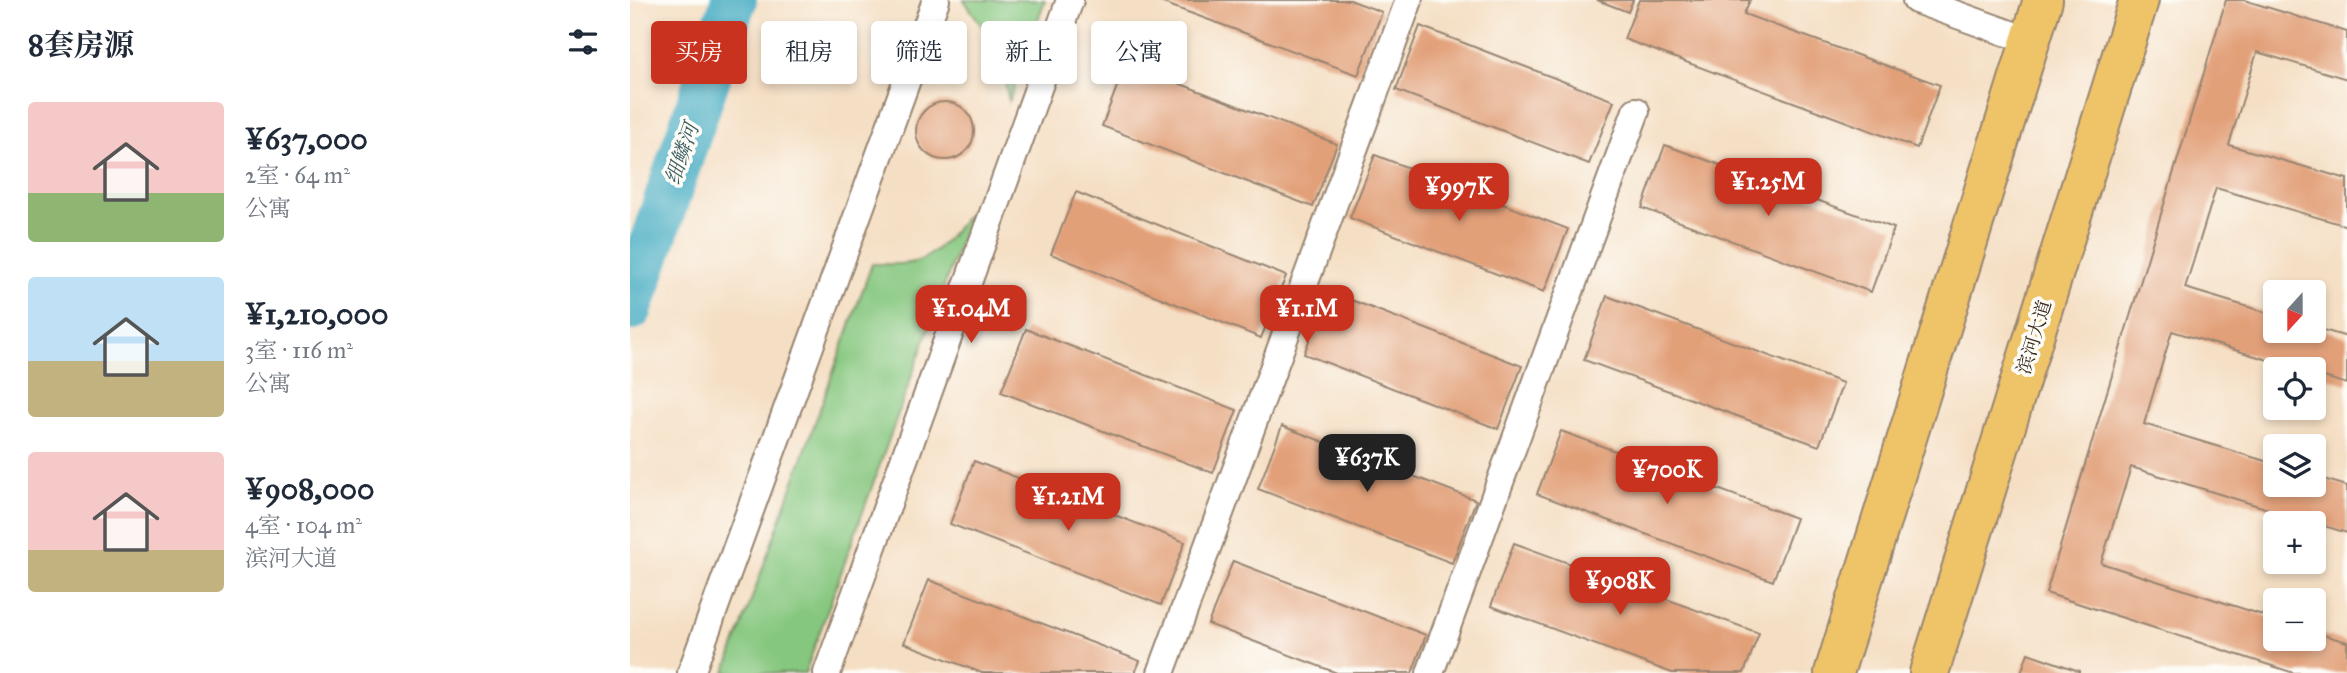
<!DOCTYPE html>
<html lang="zh">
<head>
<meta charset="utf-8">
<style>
  body { margin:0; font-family:"IM FELL Great Primer","Noto Serif SC",serif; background:#f6f6f7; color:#1f2937; height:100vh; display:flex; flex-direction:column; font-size:26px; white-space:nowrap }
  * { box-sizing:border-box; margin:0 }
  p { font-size:23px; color:#747a83 }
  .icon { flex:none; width:38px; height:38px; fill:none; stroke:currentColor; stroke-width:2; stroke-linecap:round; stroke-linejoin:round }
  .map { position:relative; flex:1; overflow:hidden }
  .side { display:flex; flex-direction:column; background:#fff; width:630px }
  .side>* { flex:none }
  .hud { position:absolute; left:21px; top:21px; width:665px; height:63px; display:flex; gap:14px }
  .needle { width:46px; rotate:201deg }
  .tools { position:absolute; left:1633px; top:280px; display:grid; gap:14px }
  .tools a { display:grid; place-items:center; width:63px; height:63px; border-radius:7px; background:#fff; box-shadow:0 4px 10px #0003; font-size:35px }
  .price { position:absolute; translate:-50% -60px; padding:0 16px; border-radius:14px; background:#c8321e; color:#fff; font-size:23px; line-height:46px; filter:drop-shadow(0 2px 4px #0008) }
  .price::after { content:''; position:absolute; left:50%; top:42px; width:21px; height:16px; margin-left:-10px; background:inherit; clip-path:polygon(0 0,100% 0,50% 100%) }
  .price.on { background:#222; color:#fff }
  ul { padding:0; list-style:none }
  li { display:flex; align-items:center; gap:21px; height:175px; padding:0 28px }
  li span { display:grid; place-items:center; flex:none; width:196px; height:140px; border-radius:7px; color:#555 }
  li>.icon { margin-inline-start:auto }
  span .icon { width:84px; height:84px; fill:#fffc; stroke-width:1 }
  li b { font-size:30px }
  h2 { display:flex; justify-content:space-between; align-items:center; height:84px; padding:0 28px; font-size:30px }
  .chip { padding:0 24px; border-radius:7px; background:#fff; box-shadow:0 4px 10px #0003; font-size:24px; line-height:63px }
  .chip.on { background:#c8321e; color:#fff }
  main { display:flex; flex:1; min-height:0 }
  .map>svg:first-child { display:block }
  .green { fill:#86c77f; stroke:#60784e; stroke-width:2 }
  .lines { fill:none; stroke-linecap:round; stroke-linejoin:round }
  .river { stroke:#43abc2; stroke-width:46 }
  .building { fill:#e2a079 }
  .street-casing { stroke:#988471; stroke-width:30 }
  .primary-casing { stroke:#988471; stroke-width:42 }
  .street { stroke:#fff; stroke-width:26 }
  .primary { stroke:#efc469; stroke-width:38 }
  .labels { text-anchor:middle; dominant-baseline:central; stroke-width:7; stroke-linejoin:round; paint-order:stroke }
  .street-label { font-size:19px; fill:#3b2a1e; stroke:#fdfcf7 }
  .water-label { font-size:21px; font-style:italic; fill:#3e5e60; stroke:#fdfcf7 }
</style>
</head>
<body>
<main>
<section class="side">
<h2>8套房源<svg class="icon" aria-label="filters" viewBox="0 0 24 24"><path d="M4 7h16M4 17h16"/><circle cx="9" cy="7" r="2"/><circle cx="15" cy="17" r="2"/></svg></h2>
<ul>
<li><span style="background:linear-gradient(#f6c9c9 65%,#8fb573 0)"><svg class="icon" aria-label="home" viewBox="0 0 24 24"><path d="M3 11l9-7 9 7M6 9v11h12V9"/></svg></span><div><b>¥637,000</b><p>2室 · 64 m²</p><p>公寓</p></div></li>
<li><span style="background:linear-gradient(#bfe0f5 60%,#c2b280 0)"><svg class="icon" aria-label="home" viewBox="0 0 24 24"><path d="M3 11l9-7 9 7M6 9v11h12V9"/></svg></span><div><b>¥1,210,000</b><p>3室 · 116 m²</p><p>公寓</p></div></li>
<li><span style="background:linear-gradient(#f6c9c9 70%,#c2b280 0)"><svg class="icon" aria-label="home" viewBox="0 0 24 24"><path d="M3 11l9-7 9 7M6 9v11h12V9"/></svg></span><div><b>¥908,000</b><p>4室 · 104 m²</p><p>滨河大道</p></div></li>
</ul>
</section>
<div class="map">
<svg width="1717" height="673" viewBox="0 0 1717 673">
  <rect width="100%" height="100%" fill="#fdfcf7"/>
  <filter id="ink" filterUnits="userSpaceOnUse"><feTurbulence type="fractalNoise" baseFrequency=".0143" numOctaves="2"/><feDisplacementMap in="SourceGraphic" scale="14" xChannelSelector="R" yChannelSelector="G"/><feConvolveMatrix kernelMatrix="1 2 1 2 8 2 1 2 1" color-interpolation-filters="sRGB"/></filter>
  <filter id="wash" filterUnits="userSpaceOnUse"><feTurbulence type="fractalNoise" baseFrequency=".00686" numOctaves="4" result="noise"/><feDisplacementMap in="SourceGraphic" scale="28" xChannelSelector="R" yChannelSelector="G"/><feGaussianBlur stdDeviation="1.57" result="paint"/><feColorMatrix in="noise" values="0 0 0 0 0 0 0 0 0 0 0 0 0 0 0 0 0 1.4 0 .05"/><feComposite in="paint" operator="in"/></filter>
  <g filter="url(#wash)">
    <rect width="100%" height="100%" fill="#f5dfc4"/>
    <path class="green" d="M334 0H415L379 101 368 49Z
      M341 211 175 673H95L242 264C257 264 279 266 293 259 312 248 327 227 341 211Z"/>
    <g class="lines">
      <path class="river" d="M0 308 104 0"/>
    </g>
    <g id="blocks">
      <path class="building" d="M525 0H720L752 12 728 75Z
        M967 0H1003L998 12Z
        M1009 0H1120L1114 14 1310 85 1287 148 994 39Z
        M1596 0H1614L1717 32V79L1627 52 1599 145 1717 179V226L1586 188 1555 288 1645 315V331H1684V327L1717 337V384L1684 374V369H1668L1542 331 1514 424 1645 464V485H1684V476L1717 486V533L1501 467 1471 563 1645 619V639H1684V632L1717 642V673H1664L1416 593Z
        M790 26 984 101 959 164 766 90Z
        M496 63 707 144 683 207 472 126Z
        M286 131a29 29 0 1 1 58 0a29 29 0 1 1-58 0Z
        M1035 145 1264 228 1241 292 1012 208Z
        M745 155 938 229 914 292 720 218Z
        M446 192 656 276 631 338 421 254Z
        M698 291 892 366 868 429 674 354Z
        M977 296 1213 383 1189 446 954 360Z
        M396 329 607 410 583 473 371 392Z
        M652 426 846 500 822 563 628 489Z
        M931 431 1166 518 1143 581 907 494Z
        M344 461 555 542 531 605 320 524Z
        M884 543 1129 633 1114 673H1042L861 606Z
        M603 561 796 635 782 673H707L578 624Z
        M299 580 510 661 505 673H352L274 643Z
        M1398 653 1449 671V673H1391Z"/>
    </g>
  </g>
  <g filter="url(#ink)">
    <use href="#blocks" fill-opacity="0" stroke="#988471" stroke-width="2"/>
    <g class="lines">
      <defs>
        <path id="street" d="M1286 0 1400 41
          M61 673 306 0
          M197 673 440 0
          M531 673 779 0
          M800 673 1006 111"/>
        <path id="primary" d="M1204 673 1413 0
          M1299 673 1509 0"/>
      </defs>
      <use href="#street" class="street-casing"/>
      <use href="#primary" class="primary-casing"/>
      <use href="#street" class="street"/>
      <use href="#primary" class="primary"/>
    </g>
  </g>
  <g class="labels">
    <g class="street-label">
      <text transform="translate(1404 337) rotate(-73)">滨河大道</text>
    </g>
    <g class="water-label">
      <text transform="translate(52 154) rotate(-71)">细鳞河</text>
    </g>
  </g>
</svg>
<div class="tools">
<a><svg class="needle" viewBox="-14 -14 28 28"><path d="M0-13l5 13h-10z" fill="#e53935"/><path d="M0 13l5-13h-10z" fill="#747a83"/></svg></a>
<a><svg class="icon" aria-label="locate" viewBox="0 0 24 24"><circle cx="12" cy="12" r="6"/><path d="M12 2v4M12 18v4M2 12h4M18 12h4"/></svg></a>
<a><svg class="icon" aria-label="layers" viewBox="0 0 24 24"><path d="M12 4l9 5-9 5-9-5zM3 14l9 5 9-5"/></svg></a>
<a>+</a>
<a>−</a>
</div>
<b class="price" style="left:1138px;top:218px">¥1.25M</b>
<b class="price" style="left:829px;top:223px">¥997K</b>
<b class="price" style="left:341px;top:345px">¥1.04M</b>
<b class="price" style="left:677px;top:345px">¥1.1M</b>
<b class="price on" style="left:737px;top:494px">¥637K</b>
<b class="price" style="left:1037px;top:506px">¥700K</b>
<b class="price" style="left:438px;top:533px">¥1.21M</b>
<b class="price" style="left:990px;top:617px">¥908K</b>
<div class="hud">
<a class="chip on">买房</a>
<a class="chip">租房</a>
<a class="chip">筛选</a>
<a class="chip">新上</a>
<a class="chip">公寓</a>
</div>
</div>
</main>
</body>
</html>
